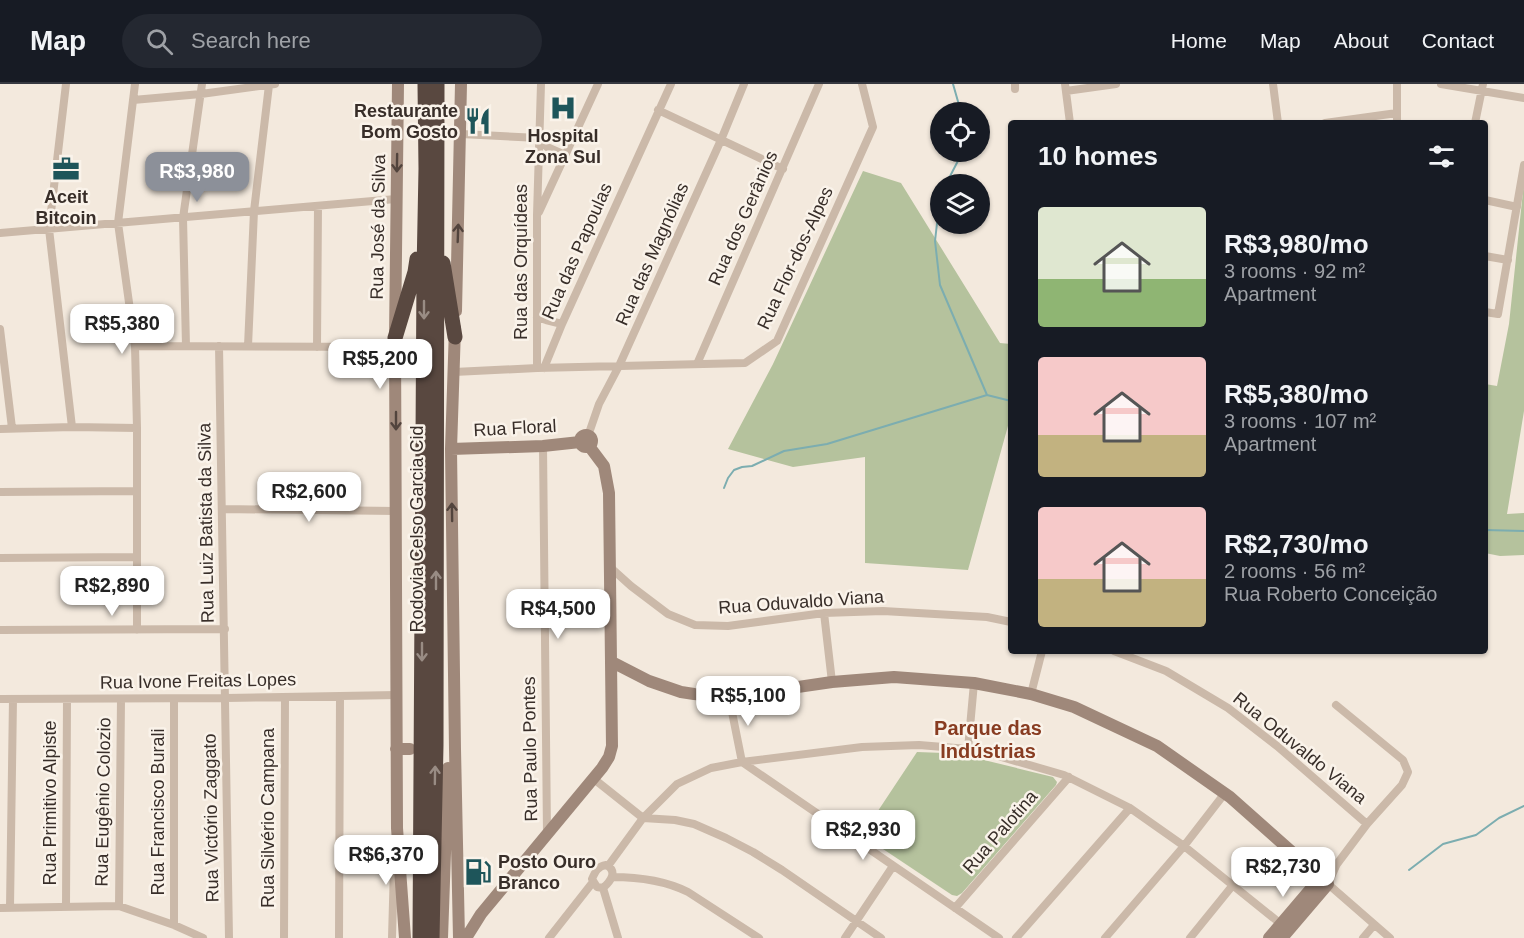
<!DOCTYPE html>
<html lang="en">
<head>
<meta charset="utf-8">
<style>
  body { margin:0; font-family:Arial,sans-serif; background:#242831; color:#f1f3f6; height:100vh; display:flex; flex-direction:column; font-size:22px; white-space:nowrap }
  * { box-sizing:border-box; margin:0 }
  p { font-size:20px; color:#9ea1a6 }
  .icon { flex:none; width:33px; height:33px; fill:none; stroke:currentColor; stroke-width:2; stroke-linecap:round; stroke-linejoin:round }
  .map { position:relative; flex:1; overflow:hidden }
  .sheet { position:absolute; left:1008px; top:36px; width:480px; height:534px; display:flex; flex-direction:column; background:#171b24; border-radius:6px; box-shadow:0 2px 4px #0004 }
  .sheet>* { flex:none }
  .fabs { position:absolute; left:930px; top:18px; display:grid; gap:12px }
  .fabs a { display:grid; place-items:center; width:60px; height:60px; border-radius:50%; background:#171b24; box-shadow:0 2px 4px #0004; font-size:30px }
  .price { position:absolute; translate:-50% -51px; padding:0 14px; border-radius:12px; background:#fff; color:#222; font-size:20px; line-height:39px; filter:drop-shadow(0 2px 3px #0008) }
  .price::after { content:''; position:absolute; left:50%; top:36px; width:18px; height:14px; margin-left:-9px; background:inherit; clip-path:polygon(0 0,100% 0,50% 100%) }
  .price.active { background:#8c9099; color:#fff }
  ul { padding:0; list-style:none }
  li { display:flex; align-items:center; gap:18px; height:150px; padding:0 30px }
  li span { display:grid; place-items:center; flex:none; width:168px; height:120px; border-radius:6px; color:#555 }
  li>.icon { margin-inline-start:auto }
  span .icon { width:72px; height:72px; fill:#fffc; stroke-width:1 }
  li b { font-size:26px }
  h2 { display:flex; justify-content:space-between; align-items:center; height:72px; padding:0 30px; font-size:26px }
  header { display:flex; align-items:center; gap:36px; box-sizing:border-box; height:84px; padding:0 30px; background:#171b24; border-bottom:2px solid #363941 }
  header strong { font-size:28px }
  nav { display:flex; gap:33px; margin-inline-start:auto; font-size:21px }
  .search { width:420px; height:54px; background:#242831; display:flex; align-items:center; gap:15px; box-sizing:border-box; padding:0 21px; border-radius:33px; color:#9ea1a6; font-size:22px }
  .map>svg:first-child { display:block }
  .green { fill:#b5c29d }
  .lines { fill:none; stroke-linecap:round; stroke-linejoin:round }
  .stream { stroke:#7cadb0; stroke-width:2 }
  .street { stroke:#cbb9a9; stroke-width:8 }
  .secondary { stroke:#9f887a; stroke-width:12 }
  .highway { stroke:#594840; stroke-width:15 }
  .oneway { stroke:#52443d }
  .oneway2 { stroke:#998c84 }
  .labels { text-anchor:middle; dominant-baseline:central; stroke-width:5; stroke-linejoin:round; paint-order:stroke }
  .poi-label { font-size:18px; font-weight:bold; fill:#382e29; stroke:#faf3ea }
  .street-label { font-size:18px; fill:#382e29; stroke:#faf3ea }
  .neighbourhood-label { font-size:20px; font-weight:bold; fill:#883c21; stroke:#faf3ea }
</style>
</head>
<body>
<header>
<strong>Map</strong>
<div class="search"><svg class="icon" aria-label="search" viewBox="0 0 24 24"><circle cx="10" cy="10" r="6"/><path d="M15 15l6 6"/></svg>Search here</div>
<nav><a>Home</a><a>Map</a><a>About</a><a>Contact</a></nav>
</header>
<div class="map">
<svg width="1524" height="854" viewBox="0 0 1524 854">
  <rect width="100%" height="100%" fill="#f3e9dd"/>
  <path class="green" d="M863 87 901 99 1000 259 1011 260V331L968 486 865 479V373L793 383 728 365 773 280Z
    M1524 98V327L1507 430 1524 429V471L1500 472 1485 469V300L1497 302 1509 240Z
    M917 668 944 669 980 675 1053 693 1057 698 1056 701 962 809 957 812 952 811 862 751Z"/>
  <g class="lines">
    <path class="stream" d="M953 0 961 28
      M946 100 961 71 962 68
      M940 113 935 157 940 201 987 311 1011 317
      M724 404 728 394 734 386 742 383 752 382 784 367 827 360 987 311
      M1485 446 1524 447
      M1409 786 1443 760 1476 751 1499 734 1524 722"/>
    <path class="street" d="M66 0 49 145 72 343
      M135 0 118 139 135 262 137 344V546
      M1015 0V5
      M1065 0 1070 39
      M1273 0 1278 39
      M1441 0 1524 14
      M1066 7 1116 0
      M133 16 201 10 275 0
      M658 26 783 85
      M1325 39 1397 29
      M1397 39V0
      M1475 39 1483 0
      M461 50 539 54 547 63 565 71
      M1485 116 1517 123
      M539 128 598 0
      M0 149 396 115
      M1485 172 1508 176
      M1485 228 1498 230 1524 81
      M537 233 546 236 562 240
      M0 245 12 344
      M135 262 395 263
      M186 262 183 134 202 0
      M219 262 229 854
      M248 262 254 127 269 1
      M317 263 318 122
      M697 280 819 0
      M537 284V131L541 0
      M544 284 562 240 671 0
      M454 288 537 284 745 279 777 257 873 43 862 0
      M0 345 72 343 137 344
      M588 352 599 320 619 282 721 56 744 0
      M543 362 547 750
      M0 408 136 407
      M222 425 396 427
      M0 474 137 473
      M611 484 631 502 668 530 695 541 728 542 824 529 883 527 987 533 1011 538
      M824 529 832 598
      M0 546 225 545
      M1114 567 1166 587 1228 624 1277 662 1367 740
      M1031 610 1042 567
      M729 613 742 678 999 854
      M0 615 226 614 397 611
      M174 615V841
      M968 665 974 599
      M594 695 643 734 675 736 694 740 726 754 753 768 782 786 881 854
      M606 781C618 787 611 797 603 804L597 803 592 795C595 788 598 782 606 781Z
      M608 782 643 734 677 700 711 684 742 678 862 663 919 661 968 665 991 670 1064 691 1130 724 1184 762 1281 840
      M1336 782 1328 800 1390 854
      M612 793C639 793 664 796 688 808L759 854
      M1321 793 1337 780 1367 740 1402 701 1408 688 1403 676 1336 621
      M603 804 618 854
      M119 822 121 615
      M10 823 13 615
      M66 823 67 615
      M0 824 119 822 174 841 203 854
      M955 824 1069 693
      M284 854 285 613
      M339 854 340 612
      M392 854 394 782
      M549 854 593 798
      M845 854 893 782
      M1016 854 1130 724
      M1105 854 1184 762 1225 709
      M1190 854 1233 801
      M1363 854 1374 841"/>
    <path class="secondary" d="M398 0 395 254 397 744 405 854
      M456 227 461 0
      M455 244 451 365 455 665 459 854
      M580 357a6 6 0 1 1 12 0a6 6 0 1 1-12 0Z
      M451 365 543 362 580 358
      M612 578 649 597 681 608 694 610 729 613 832 598 894 593 974 599 1031 610 1074 623 1157 662 1230 713 1328 800 1282 854
      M396 665H410
      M442 854 448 684
      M466 854 481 830 602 684 609 673 612 662 609 409 604 382 589 362
      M1269 854 1321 793"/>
    <path class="highway" d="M443 179 455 253
      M395 254 415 188 417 175
      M420 854 424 189 426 85 425 0
      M432 854 436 661 437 0"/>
  </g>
  <defs><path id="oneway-shaft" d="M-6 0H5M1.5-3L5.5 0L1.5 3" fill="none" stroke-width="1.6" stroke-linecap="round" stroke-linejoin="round" transform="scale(1.5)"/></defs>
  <g class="oneway">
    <use href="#oneway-shaft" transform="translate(397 79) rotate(91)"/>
    <use href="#oneway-shaft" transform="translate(458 149) rotate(-88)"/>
    <use href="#oneway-shaft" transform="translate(396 337) rotate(90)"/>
    <use href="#oneway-shaft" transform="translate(452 428) rotate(-91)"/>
  </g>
  <g class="oneway2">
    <use href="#oneway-shaft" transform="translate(424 226) rotate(90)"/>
    <use href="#oneway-shaft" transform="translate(436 496) rotate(-90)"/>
    <use href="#oneway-shaft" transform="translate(422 568) rotate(90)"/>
    <use href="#oneway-shaft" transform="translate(435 691) rotate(-89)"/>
  </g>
  <defs>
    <symbol id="hospital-bare" viewBox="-9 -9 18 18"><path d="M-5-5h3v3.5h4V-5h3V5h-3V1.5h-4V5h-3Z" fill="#1e555a" stroke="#faf3ea" stroke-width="2.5" paint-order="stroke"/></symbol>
    <symbol id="restaurant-bare" viewBox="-9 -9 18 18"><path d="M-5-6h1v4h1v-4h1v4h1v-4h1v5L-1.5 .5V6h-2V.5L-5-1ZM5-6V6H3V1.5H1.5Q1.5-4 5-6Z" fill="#1e555a" stroke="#faf3ea" stroke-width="2.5" paint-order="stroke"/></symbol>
    <symbol id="office-bare" viewBox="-9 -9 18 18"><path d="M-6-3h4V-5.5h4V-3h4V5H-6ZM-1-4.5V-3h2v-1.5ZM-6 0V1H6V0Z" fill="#1e555a" stroke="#faf3ea" stroke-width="2.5" paint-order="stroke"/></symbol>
    <symbol id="fuel-bare" viewBox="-9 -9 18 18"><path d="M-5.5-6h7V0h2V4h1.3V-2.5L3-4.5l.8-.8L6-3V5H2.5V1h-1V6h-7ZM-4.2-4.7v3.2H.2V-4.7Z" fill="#1e555a" stroke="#faf3ea" stroke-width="2.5" paint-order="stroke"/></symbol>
  </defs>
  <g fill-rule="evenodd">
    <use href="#hospital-bare" x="544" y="5" width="38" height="38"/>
    <use href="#restaurant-bare" x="459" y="18" width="38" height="38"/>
    <use href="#office-bare" x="47" y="66" width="38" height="38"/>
    <use href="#fuel-bare" x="459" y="769" width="38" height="38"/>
  </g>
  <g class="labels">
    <g class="poi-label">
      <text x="458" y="27" text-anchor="end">Restaurante<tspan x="458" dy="21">Bom Gosto</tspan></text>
      <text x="563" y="52">Hospital<tspan x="563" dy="21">Zona Sul</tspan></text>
      <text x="66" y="113">Aceit<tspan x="66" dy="21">Bitcoin</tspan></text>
      <text x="498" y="778" text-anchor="start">Posto Ouro<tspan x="498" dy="21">Branco</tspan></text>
    </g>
    <g class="street-label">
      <text transform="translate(743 134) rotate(-66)">Rua dos Gerânios</text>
      <text transform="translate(378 143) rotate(-89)">Rua José da Silva</text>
      <text transform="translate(577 167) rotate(-66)">Rua das Papoulas</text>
      <text transform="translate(652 170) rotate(-66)">Rua das Magnólias</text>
      <text transform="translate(795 174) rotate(-65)">Rua Flor-dos-Alpes</text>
      <text transform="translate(521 178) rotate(-90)">Rua das Orquídeas</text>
      <text transform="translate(515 344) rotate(-3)">Rua Floral</text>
      <text transform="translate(206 439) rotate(-91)">Rua Luiz Batista da Silva</text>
      <text transform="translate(417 445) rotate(-90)">Rodovia Celso Garcia Cid</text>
      <text transform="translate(801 518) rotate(-4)">Rua Oduvaldo Viana</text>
      <text transform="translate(198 597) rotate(-1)">Rua Ivone Freitas Lopes</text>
      <text transform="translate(1300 664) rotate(39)">Rua Oduvaldo Viana</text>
      <text transform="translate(530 665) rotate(-91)">Rua Paulo Pontes</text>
      <text transform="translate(103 718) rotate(-89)">Rua Eugênio Colozio</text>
      <text transform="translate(50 719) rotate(-90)">Rua Primitivo Alpiste</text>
      <text transform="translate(158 728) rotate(-90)">Rua Francisco Burali</text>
      <text transform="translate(211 734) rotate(-91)">Rua Victório Zaggato</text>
      <text transform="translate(268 734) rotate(-90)">Rua Silvério Campana</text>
      <text transform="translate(1000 748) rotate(-49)">Rua Palotina</text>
    </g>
    <g class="neighbourhood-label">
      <text x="988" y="644">Parque das<tspan x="988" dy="23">Indústrias</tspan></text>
    </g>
  </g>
</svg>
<div class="fabs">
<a><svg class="icon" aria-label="locate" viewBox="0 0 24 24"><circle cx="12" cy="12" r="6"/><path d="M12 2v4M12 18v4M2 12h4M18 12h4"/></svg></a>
<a><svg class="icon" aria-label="layers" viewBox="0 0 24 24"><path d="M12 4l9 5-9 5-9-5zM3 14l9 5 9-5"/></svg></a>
</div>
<b class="price active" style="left:197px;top:119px">R$3,980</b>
<b class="price" style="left:122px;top:271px">R$5,380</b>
<b class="price" style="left:380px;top:306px">R$5,200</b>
<b class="price" style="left:309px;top:439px">R$2,600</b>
<b class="price" style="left:112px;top:533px">R$2,890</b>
<b class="price" style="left:558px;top:556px">R$4,500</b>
<b class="price" style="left:748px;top:643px">R$5,100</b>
<b class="price" style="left:863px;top:777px">R$2,930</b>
<b class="price" style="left:386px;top:802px">R$6,370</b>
<b class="price" style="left:1283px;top:814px">R$2,730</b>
<section class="sheet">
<h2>10 homes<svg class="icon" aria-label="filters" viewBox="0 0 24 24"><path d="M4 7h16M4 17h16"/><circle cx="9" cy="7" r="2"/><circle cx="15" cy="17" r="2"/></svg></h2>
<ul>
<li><span style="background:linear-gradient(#dfe7d0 60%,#8fb573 0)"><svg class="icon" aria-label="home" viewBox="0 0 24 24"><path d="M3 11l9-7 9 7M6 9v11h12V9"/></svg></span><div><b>R$3,980/mo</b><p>3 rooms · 92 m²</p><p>Apartment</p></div></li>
<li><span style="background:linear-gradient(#f6c9c9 65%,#c2b280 0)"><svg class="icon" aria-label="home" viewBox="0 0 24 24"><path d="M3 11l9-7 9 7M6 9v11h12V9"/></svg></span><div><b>R$5,380/mo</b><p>3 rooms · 107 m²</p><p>Apartment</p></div></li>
<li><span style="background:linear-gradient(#f6c9c9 60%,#c2b280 0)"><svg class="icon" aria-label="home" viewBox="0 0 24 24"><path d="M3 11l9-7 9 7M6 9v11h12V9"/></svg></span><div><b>R$2,730/mo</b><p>2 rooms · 56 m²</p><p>Rua Roberto Conceição</p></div></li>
</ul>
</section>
</div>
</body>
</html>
